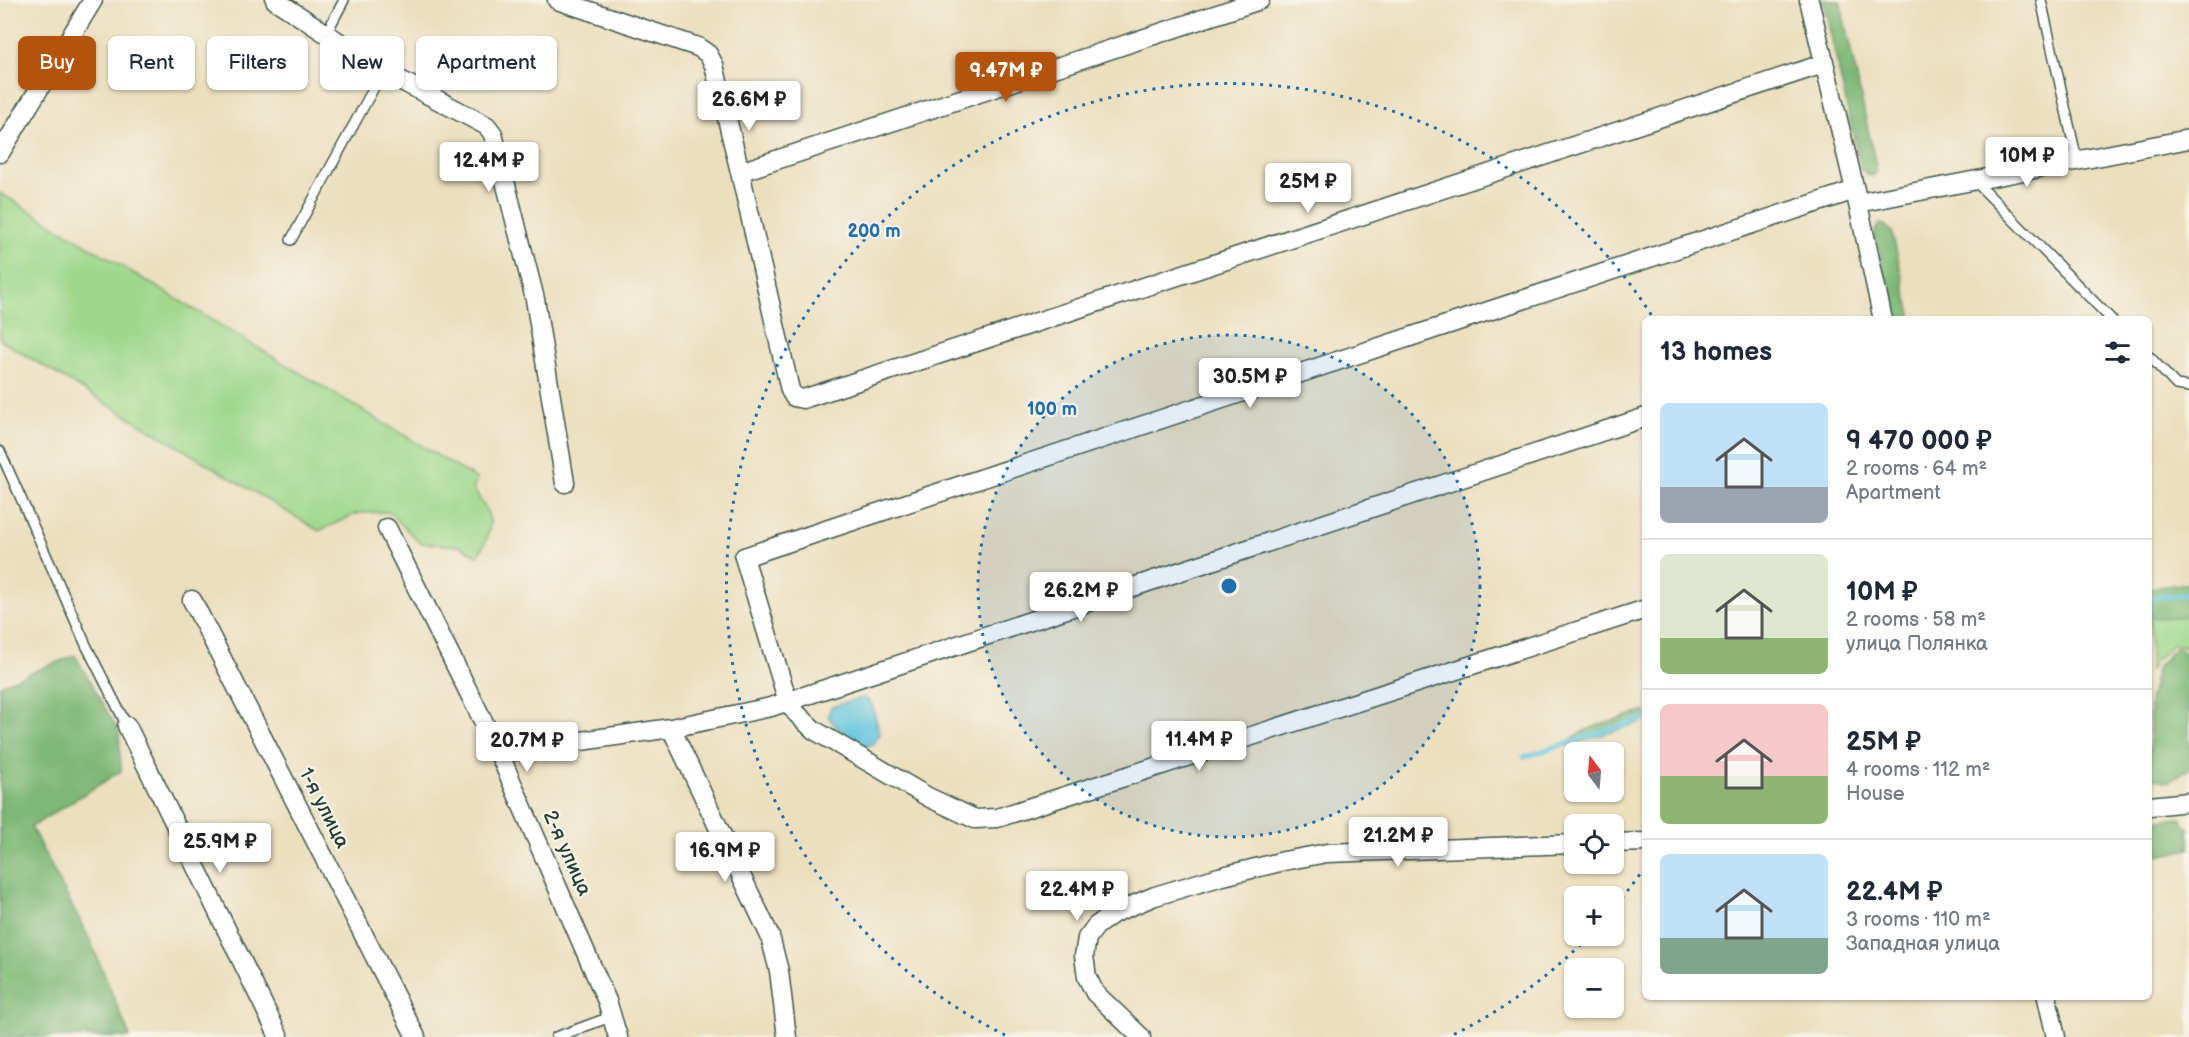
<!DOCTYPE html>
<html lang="en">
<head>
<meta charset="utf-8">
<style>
  body { margin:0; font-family:"Balsamiq Sans",sans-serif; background:#f6f6f7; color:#1f2937; height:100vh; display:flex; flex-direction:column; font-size:22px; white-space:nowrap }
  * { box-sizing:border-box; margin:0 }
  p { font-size:20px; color:#747a83 }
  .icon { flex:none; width:33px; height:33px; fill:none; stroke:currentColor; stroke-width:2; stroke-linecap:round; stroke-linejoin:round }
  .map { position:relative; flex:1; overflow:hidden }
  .panel { position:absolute; left:1642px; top:316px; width:510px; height:684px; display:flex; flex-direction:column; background:#fff; border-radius:9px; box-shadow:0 2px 4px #0004 }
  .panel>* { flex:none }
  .top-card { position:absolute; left:18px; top:36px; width:570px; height:54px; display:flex; gap:12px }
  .needle { width:39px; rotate:344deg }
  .controls { position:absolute; left:1564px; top:742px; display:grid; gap:12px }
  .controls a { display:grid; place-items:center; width:60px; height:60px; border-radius:9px; background:#fff; box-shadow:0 2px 4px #0004; font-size:30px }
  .price { position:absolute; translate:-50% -51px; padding:0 14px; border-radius:6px; background:#fff; color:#222; font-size:20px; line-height:39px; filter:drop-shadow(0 2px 3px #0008) }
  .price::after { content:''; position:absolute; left:50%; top:36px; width:18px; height:14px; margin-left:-9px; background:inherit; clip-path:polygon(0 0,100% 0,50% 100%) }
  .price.selected { background:#b45309; color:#fff }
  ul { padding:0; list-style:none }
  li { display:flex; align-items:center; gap:18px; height:150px; padding:0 18px }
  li+li { border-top:2px solid #e0e1e3 }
  li span { display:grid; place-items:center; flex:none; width:168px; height:120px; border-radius:9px; color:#555 }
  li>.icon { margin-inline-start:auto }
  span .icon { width:72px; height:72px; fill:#fffc; stroke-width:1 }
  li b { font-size:26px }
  h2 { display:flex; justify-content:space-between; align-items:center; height:72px; padding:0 18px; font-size:26px }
  .chip { padding:0 21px; border-radius:9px; background:#fff; box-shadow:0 2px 4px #0004; font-size:21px; line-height:54px }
  .chip.selected { background:#b45309; color:#fff }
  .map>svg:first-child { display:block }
  .green { fill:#9ed88b; stroke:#5e8a60; stroke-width:1.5 }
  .forest { fill:#7eb877; stroke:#4e7a56; stroke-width:1.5 }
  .water { fill:#60c4de; stroke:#408089; stroke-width:1.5 }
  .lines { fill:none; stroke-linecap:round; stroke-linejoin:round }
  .stream { stroke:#60c4de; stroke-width:5 }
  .lane-casing { stroke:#3e5549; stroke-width:12 }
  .street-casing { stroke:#3e5549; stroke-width:21 }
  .lane { stroke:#fff; stroke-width:9 }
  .street { stroke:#fff; stroke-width:18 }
  .ring { fill:none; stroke:#1f6fb2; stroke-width:3; stroke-dasharray:3 6 }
  .labels { text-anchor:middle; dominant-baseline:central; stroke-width:4.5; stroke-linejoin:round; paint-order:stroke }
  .street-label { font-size:20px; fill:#1f3d34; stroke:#f7f3e8 }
  .centre { fill:#1f6fb2; stroke:#f7f3e8; stroke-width:3 }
  .ring-label { font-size:18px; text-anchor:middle; font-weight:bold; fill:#1f6fb2; stroke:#f7f3e8; stroke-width:4.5; stroke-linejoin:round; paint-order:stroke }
</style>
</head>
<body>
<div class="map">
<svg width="2189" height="1037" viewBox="0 0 2189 1037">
  <rect width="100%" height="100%" fill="#f7f3e8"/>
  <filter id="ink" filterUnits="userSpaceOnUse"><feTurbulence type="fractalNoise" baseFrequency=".0167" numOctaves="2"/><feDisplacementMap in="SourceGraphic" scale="12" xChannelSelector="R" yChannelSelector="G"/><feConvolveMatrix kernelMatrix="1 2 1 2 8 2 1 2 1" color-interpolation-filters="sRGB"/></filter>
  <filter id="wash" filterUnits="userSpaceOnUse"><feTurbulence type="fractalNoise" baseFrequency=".008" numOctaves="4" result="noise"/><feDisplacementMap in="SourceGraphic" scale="24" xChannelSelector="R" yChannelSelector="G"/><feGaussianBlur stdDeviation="1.35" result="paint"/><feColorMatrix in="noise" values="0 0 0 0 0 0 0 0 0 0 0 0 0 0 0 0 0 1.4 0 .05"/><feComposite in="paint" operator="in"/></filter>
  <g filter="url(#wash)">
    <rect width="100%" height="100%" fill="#ebdfbe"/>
    <path class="green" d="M0 193 477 479 473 488C492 518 497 523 478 556L459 546 420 543 389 512 358 513 319 531 0 340Z
      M2189 616V647L2173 644 2155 661 2150 670V618Z"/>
    <path class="forest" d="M1823 0H1840L1877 171 1873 176 1867 174 1861 169Z
      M1879 224 1885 225 1892 232 1912 319H1894L1874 233Z
      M2189 583V616L2150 618V588Z
      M2176 647 2189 656V768L2169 782 2150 778V697L2158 666Z
      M75 655 119 732 121 771 31 827 91 942 130 1037H0V685Z
      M1645 711V721L1568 746 1567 743C1582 726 1624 718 1645 711Z
      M2180 818 2185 826 2189 827V849L2150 858V821Z"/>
    <path class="water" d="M866 698 872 705 880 734 874 743 866 747C851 739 837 730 828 716L831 707 857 699Z"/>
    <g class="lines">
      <path class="stream" d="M2150 598 2189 594
        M1524 757 1646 718"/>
    </g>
  </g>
  <g filter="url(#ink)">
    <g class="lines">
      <defs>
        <path id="lane" d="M2041 0 2077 160
          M326 34 344 0
          M1974 180 2112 320
          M291 240 383 71
          M2150 357 2176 385 2189 387
          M0 451 86 645 127 726
          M556 1037 613 1016"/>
        <path id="street" d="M275 0 383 71 487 126 493 134 535 299 565 483
          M557 0 698 47 708 54 714 65 740 172 790 390 794 397 803 399 1823 64
          M1809 0 1855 190 1883 320
          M0 153 93 0
          M740 172 1260 0
          M1858 203 2189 139
          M387 528 499 753 607 1001 618 1037
          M192 600 416 1037
          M1646 609 997 818 975 819 928 797 814 730 797 714 788 702 744 557 1855 190
          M127 726 279 1037
          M671 728 770 936 779 971 787 1037
          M499 753 671 728 771 707 1646 417
          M2150 806 2189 802
          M1614 843 1646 842
          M2047 998 2056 1037
          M1141 1037 1095 993 1087 977 1084 956 1087 938 1096 926 1114 913 1155 896 1219 877 1284 861 1327 853 1575 844"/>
      </defs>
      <use href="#lane" class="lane-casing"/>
      <use href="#street" class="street-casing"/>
      <use href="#lane" class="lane"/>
      <use href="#street" class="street"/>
    </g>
  </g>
  <circle cx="1229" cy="586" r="251" fill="#1f6fb2" fill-opacity=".12"/>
  <g class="ring">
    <circle cx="1229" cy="586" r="251"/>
    <path d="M1645 867A502 502 0 0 1 1616 905M1587 938A502 502 0 0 1 1453 1035M1005 1035A502 502 0 1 1 1652 316"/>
  </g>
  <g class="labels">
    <g class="street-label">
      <text transform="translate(324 808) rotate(63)">1-я улица</text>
      <text transform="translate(567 853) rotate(66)">2-я улица</text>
    </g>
  </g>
  <circle cx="1229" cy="586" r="9" class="centre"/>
  <g class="ring-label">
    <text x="874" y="237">200 m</text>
    <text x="1052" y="415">100 m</text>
  </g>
</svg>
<div class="controls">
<a><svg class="needle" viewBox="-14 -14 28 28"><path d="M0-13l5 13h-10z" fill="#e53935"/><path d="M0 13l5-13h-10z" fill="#747a83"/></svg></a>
<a><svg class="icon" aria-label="locate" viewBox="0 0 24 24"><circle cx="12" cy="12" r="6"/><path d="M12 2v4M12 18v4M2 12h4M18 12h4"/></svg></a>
<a>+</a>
<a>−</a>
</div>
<b class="price selected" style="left:1006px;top:103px">9.47M ₽</b>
<b class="price" style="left:749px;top:132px">26.6M ₽</b>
<b class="price" style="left:2027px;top:188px">10M ₽</b>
<b class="price" style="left:489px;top:193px">12.4M ₽</b>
<b class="price" style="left:1308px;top:214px">25M ₽</b>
<b class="price" style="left:1250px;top:409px">30.5M ₽</b>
<b class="price" style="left:1081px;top:623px">26.2M ₽</b>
<b class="price" style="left:1199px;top:772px">11.4M ₽</b>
<b class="price" style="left:527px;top:773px">20.7M ₽</b>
<b class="price" style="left:1398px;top:868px">21.2M ₽</b>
<b class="price" style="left:220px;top:874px">25.9M ₽</b>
<b class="price" style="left:725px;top:883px">16.9M ₽</b>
<b class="price" style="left:1077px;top:922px">22.4M ₽</b>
<div class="top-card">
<a class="chip selected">Buy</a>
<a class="chip">Rent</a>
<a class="chip">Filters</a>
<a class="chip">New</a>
<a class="chip">Apartment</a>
</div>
<section class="panel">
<h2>13 homes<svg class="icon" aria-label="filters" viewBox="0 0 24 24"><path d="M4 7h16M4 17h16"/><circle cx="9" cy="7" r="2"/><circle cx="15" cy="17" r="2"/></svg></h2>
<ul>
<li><span style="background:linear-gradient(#bfe0f5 70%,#9aa5b1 0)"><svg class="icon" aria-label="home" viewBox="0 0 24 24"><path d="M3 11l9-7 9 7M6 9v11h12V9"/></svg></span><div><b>9 470 000 ₽</b><p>2 rooms · 64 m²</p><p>Apartment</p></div></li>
<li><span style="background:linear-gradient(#dfe7d0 70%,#8fb573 0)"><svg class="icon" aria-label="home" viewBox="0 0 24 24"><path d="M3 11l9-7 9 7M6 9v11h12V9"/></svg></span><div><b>10M ₽</b><p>2 rooms · 58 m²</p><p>улица Полянка</p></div></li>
<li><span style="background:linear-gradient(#f6c9c9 60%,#8fb573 0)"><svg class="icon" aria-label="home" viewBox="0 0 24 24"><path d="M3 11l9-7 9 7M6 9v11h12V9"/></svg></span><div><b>25M ₽</b><p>4 rooms · 112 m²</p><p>House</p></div></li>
<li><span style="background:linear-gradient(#bfe0f5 70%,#7fa58c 0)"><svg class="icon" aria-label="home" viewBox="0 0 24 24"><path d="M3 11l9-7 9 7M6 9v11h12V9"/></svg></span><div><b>22.4M ₽</b><p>3 rooms · 110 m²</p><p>Западная улица</p></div></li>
</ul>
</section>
</div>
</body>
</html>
